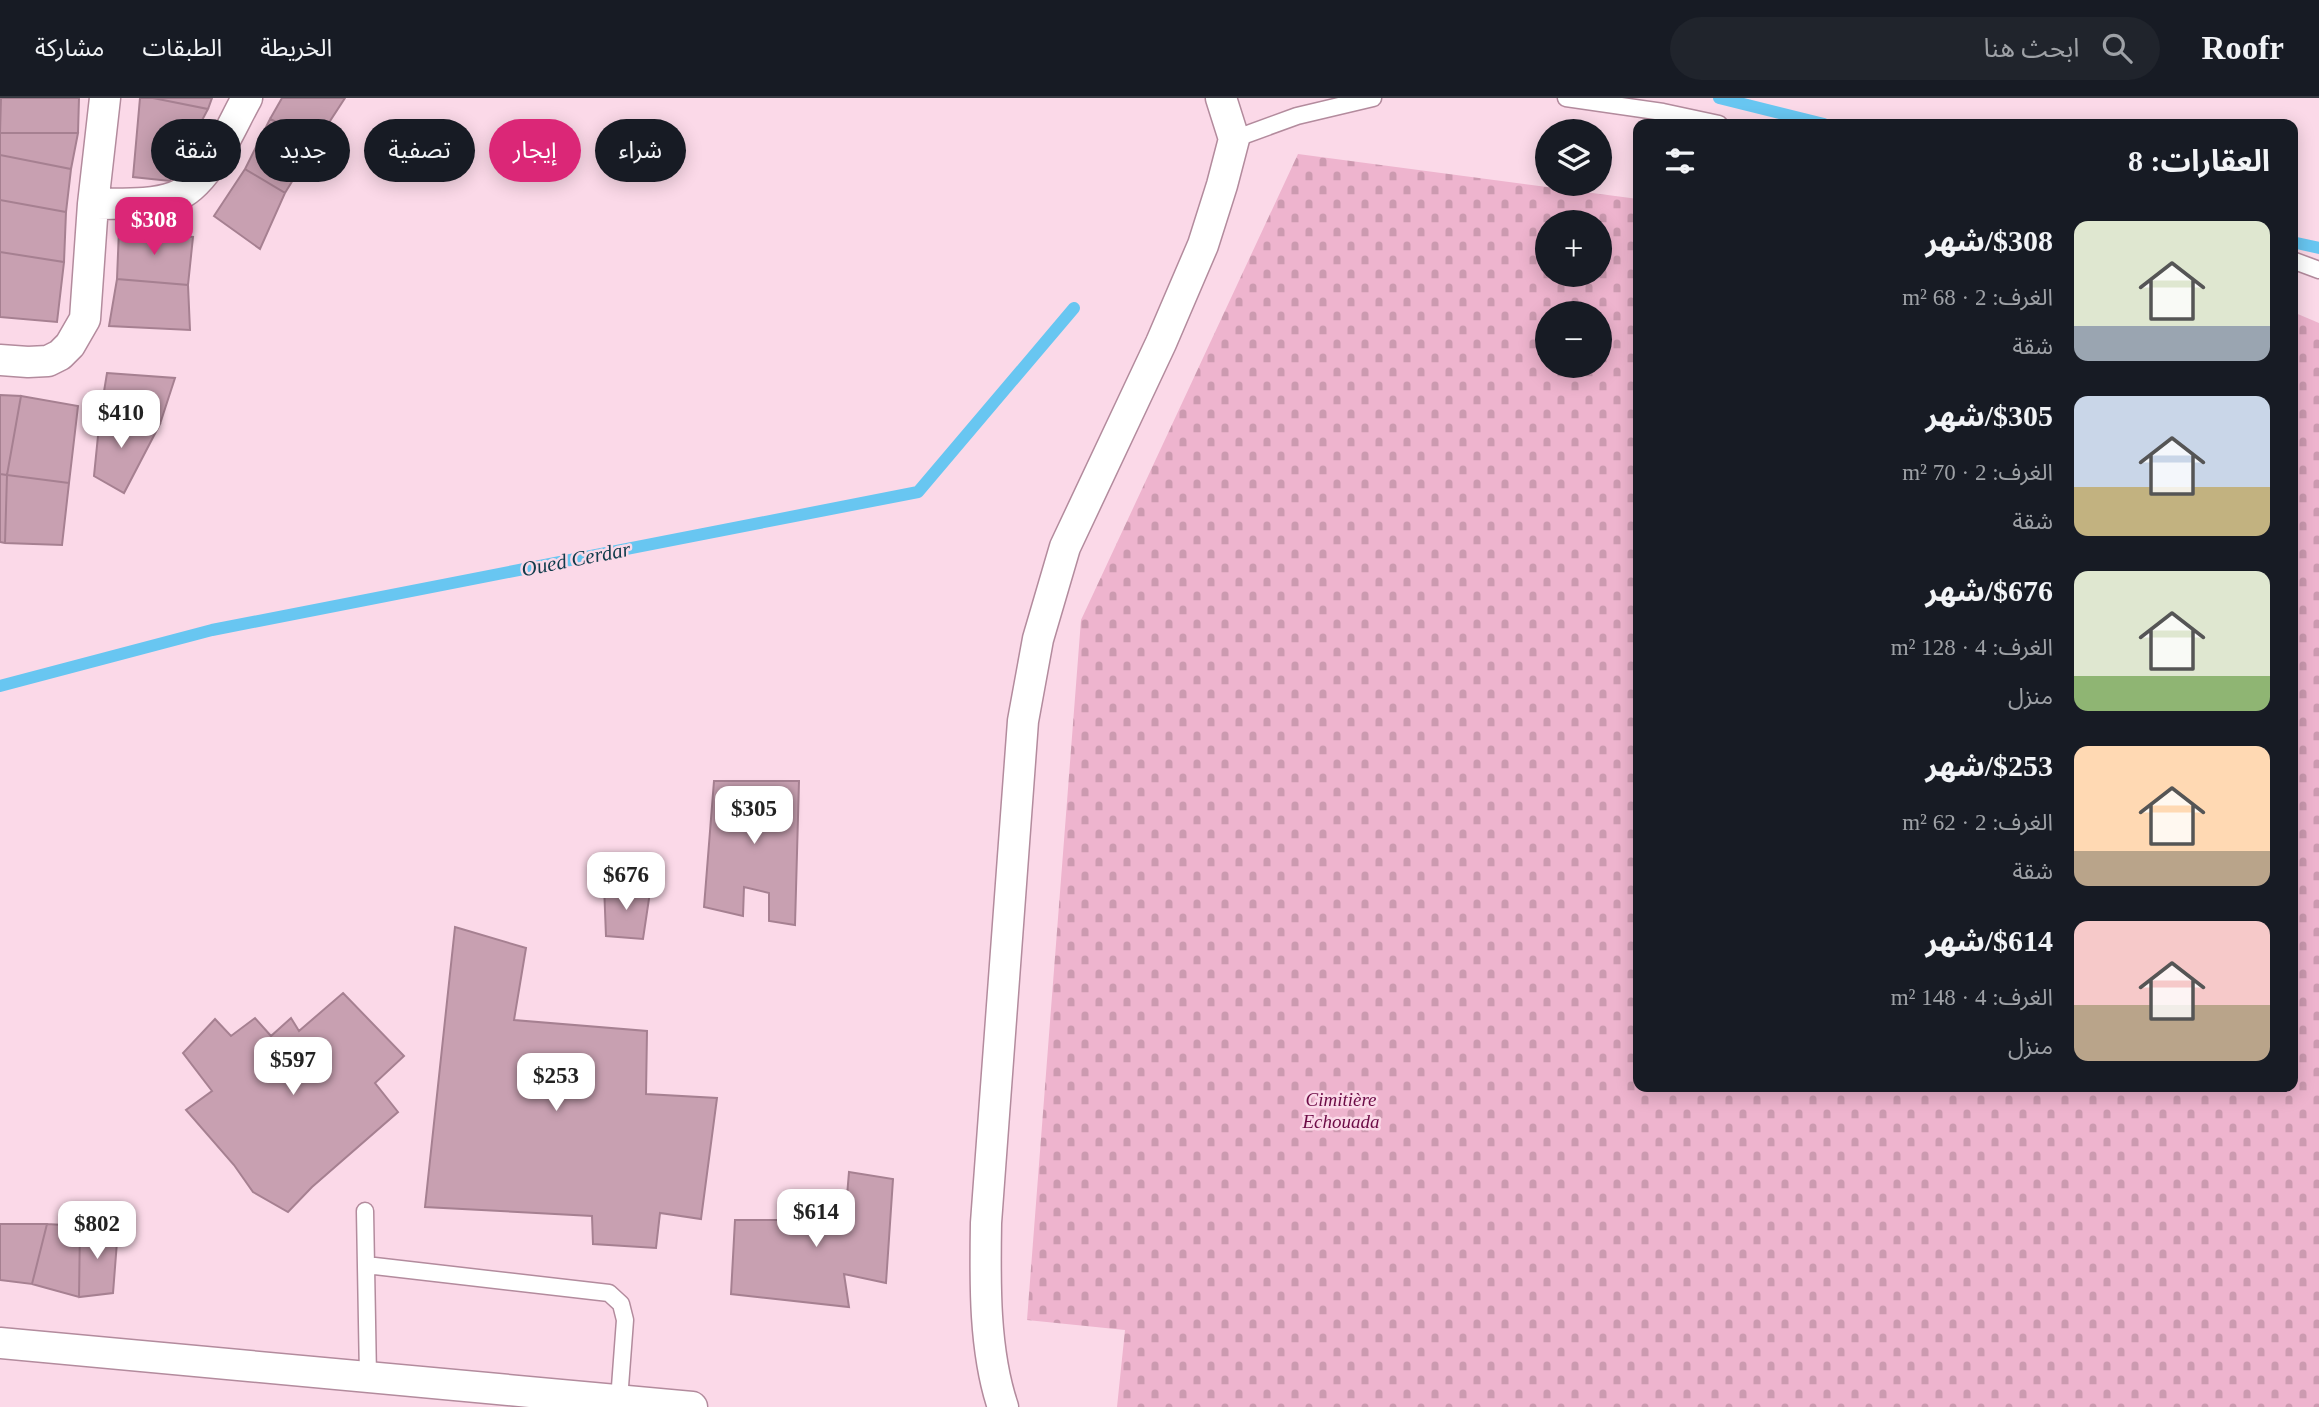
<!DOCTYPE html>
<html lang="ar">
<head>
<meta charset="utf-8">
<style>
  body { margin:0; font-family:"Times New Roman","Noto Sans Arabic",serif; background:#20242c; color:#f1f3f6; direction:rtl; height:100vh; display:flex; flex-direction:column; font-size:26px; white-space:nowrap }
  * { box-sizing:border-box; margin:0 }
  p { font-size:23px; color:#9ea1a6 }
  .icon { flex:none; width:38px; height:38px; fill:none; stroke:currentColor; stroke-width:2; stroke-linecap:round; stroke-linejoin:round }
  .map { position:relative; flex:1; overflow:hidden; direction:ltr }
  .sheet { position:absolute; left:1633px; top:21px; width:665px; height:973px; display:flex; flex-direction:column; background:#171b24; border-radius:14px; box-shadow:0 4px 18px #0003; direction:rtl }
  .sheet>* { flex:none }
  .banner { position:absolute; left:21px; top:21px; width:665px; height:63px; direction:rtl; display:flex; gap:14px }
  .tools { position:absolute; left:1535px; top:21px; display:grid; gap:14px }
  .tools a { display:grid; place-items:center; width:77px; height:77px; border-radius:50%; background:#171b24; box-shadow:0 4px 18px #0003; font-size:35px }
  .price { position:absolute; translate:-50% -60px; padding:0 16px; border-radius:14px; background:#fff; color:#222; font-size:23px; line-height:46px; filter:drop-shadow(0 2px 4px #0008) }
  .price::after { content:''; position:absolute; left:50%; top:42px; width:21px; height:16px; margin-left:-10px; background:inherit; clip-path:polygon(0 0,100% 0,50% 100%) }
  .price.active { background:#db2777; color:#fff }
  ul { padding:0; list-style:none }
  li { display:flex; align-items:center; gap:21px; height:175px; padding:0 28px }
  li span { display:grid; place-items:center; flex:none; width:196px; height:140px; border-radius:14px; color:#555 }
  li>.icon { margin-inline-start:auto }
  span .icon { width:84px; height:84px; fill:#fffc; stroke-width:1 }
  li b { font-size:30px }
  h2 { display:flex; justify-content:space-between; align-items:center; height:84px; padding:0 28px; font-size:30px }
  .tag { padding:0 24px; border-radius:32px; background:#171b24; box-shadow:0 4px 18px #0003; font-size:24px; line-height:63px }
  .tag.active { background:#db2777; color:#fff }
  header { display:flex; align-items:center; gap:42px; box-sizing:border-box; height:98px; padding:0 35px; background:#171b24; border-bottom:2px solid #363941 }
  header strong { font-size:33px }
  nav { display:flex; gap:38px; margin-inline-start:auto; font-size:24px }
  .search { width:490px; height:63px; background:#20242c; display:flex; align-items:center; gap:18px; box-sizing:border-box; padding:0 24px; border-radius:38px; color:#9ea1a6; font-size:26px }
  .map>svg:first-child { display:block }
  .cemetery { fill:url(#cemetery-stones); fill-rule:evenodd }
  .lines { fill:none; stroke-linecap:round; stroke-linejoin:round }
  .stream { stroke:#68c6f1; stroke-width:12 }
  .building { fill:#c8a0b1; stroke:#a68091; stroke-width:2 }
  .service-casing { stroke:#b38b9d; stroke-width:19 }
  .minor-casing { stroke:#b38b9d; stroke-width:33 }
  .service { stroke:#fff; stroke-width:16 }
  .minor { stroke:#fff; stroke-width:30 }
  .labels { text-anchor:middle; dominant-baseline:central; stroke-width:5; stroke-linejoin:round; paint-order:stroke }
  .park-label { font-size:19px; font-style:italic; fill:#6c0b46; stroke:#fbd9e8 }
  .water-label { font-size:21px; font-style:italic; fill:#0f3a4b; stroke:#fbd9e8 }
</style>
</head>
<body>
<header>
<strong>Roofr</strong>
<div class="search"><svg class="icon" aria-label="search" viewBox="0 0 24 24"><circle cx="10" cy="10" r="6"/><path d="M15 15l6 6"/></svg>ابحث هنا</div>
<nav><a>الخريطة</a><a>الطبقات</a><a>مشاركة</a></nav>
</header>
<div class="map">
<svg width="2319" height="1309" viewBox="0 0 2319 1309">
  <defs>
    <pattern id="cemetery-stones" width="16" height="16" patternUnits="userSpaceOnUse" patternTransform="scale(1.75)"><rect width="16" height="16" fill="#eeb4ce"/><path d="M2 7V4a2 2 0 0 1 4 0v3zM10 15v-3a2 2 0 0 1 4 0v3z" fill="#cc9ab0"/></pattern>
  </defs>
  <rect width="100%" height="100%" fill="#fbd9e8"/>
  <path class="cemetery" d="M1298 56 1638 101V989H2292L2293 214 2319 225V1309H1117L1125 1232 1027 1222 1081 522ZM1547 124H1600V177H1547ZM1547 215H1600V268H1547Z"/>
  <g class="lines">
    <path class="stream" d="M1719 0 1824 26
      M2292 144 2319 150
      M0 588 212 532 918 394 1074 210"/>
  </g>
  <path class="building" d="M1 0H79L78 35H0Z
    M140 0H153L208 11 170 83 133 79Z
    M153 0H212L208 11Z
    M282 0H345L317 43 270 21Z
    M270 21 317 43 285 95 245 71Z
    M0 35H78L71 71 0 57Z
    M0 57 71 71 66 114 0 102Z
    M245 71 285 95 260 151 214 118Z
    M0 102 66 114 64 164 0 154Z
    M119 131 193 139 188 187 117 181Z
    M0 154 64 164 57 224 0 219Z
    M117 181 188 187 190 232 109 228Z
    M107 275 175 280 160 326 100 318Z
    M0 297 21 298 7 377 0 376Z
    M21 298 78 308 69 385 7 377Z
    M100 318 160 326 124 395 94 378Z
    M0 376 7 377 5 445 0 444Z
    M7 377 69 385 62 447 5 445Z
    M714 683H799L795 827 769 823V795L744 789 743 818 704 809Z
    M604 787 650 794 643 841 606 838Z
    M455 829 526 850 514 922 647 933 646 996 717 1000 701 1121 660 1115 656 1150 593 1146 592 1118 425 1109Z
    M343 895 404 958 375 985 398 1014 312 1089 288 1114 253 1094 234 1067 186 1012 212 993 183 955 215 921 231 938 255 920 271 938 291 920 299 933Z
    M849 1074 893 1081 886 1185 844 1176 849 1209 731 1196 735 1122H845Z
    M0 1126H47L32 1186 0 1182Z
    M47 1126 80 1128 79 1199 32 1186Z
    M80 1128 118 1131 113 1195 79 1199Z"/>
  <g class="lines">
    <defs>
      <path id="service" d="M1566 0 1663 14 1719 26
        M1234 41 1297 18 1373 0
        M2292 162 2319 172
        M365 1113 368 1279
        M366 1167 609 1195 621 1206 625 1222 619 1302"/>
      <path id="minor" d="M93 106C119 105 149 108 174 99 208 87 230 30 247 0
        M0 262 28 264 48 263 60 257 70 247 85 221 93 106 105 0
        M0 1245 692 1309
        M1003 1309C984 1253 985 1184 986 1125L1023 623 1038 541 1065 449 1161 245 1203 147 1222 87 1234 41 1221 0"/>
    </defs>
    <use href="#service" class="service-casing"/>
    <use href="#minor" class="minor-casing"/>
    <use href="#service" class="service"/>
    <use href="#minor" class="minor"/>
  </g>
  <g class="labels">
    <g class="park-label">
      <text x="1341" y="1001">Cimitière<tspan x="1341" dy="22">Echouada</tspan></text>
    </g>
    <g class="water-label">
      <text transform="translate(576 461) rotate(-11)">Oued Cerdar</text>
    </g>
  </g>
</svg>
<div class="tools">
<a><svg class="icon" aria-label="layers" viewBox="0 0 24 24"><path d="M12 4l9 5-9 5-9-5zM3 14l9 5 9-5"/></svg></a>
<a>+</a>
<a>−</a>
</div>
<b class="price active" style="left:154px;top:159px">$308</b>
<b class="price" style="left:121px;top:352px">$410</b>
<b class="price" style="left:754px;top:748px">$305</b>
<b class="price" style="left:626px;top:814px">$676</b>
<b class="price" style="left:293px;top:999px">$597</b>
<b class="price" style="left:556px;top:1015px">$253</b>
<b class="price" style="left:816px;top:1151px">$614</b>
<b class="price" style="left:97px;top:1163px">$802</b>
<div class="banner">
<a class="tag">شراء</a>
<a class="tag active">إيجار</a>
<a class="tag">تصفية</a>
<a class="tag">جديد</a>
<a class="tag">شقة</a>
</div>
<section class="sheet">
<h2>العقارات: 8<svg class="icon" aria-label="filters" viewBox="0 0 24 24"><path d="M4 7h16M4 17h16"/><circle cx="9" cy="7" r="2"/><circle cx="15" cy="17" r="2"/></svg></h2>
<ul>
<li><span style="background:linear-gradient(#dfe7d0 75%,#9aa5b1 0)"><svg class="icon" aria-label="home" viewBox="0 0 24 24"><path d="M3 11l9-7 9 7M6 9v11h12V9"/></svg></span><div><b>$308/شهر</b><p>الغرف: 2 · 68 m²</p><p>شقة</p></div></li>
<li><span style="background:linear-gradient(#c9d6e8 65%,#c2b280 0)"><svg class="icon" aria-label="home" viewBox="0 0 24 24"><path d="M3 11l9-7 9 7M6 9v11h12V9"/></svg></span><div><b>$305/شهر</b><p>الغرف: 2 · 70 m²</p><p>شقة</p></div></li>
<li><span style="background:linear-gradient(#dfe7d0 75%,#8fb573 0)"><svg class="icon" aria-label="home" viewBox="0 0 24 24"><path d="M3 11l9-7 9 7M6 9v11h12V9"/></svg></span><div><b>$676/شهر</b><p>الغرف: 4 · 128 m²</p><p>منزل</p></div></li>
<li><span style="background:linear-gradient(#ffd9b3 75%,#b9a48a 0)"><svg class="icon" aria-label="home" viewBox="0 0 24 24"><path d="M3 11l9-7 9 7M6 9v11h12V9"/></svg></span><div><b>$253/شهر</b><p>الغرف: 2 · 62 m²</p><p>شقة</p></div></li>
<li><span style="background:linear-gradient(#f6c9c9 60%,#b9a48a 0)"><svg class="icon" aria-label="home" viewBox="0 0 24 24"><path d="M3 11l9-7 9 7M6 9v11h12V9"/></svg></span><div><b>$614/شهر</b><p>الغرف: 4 · 148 m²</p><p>منزل</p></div></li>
</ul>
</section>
</div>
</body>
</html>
